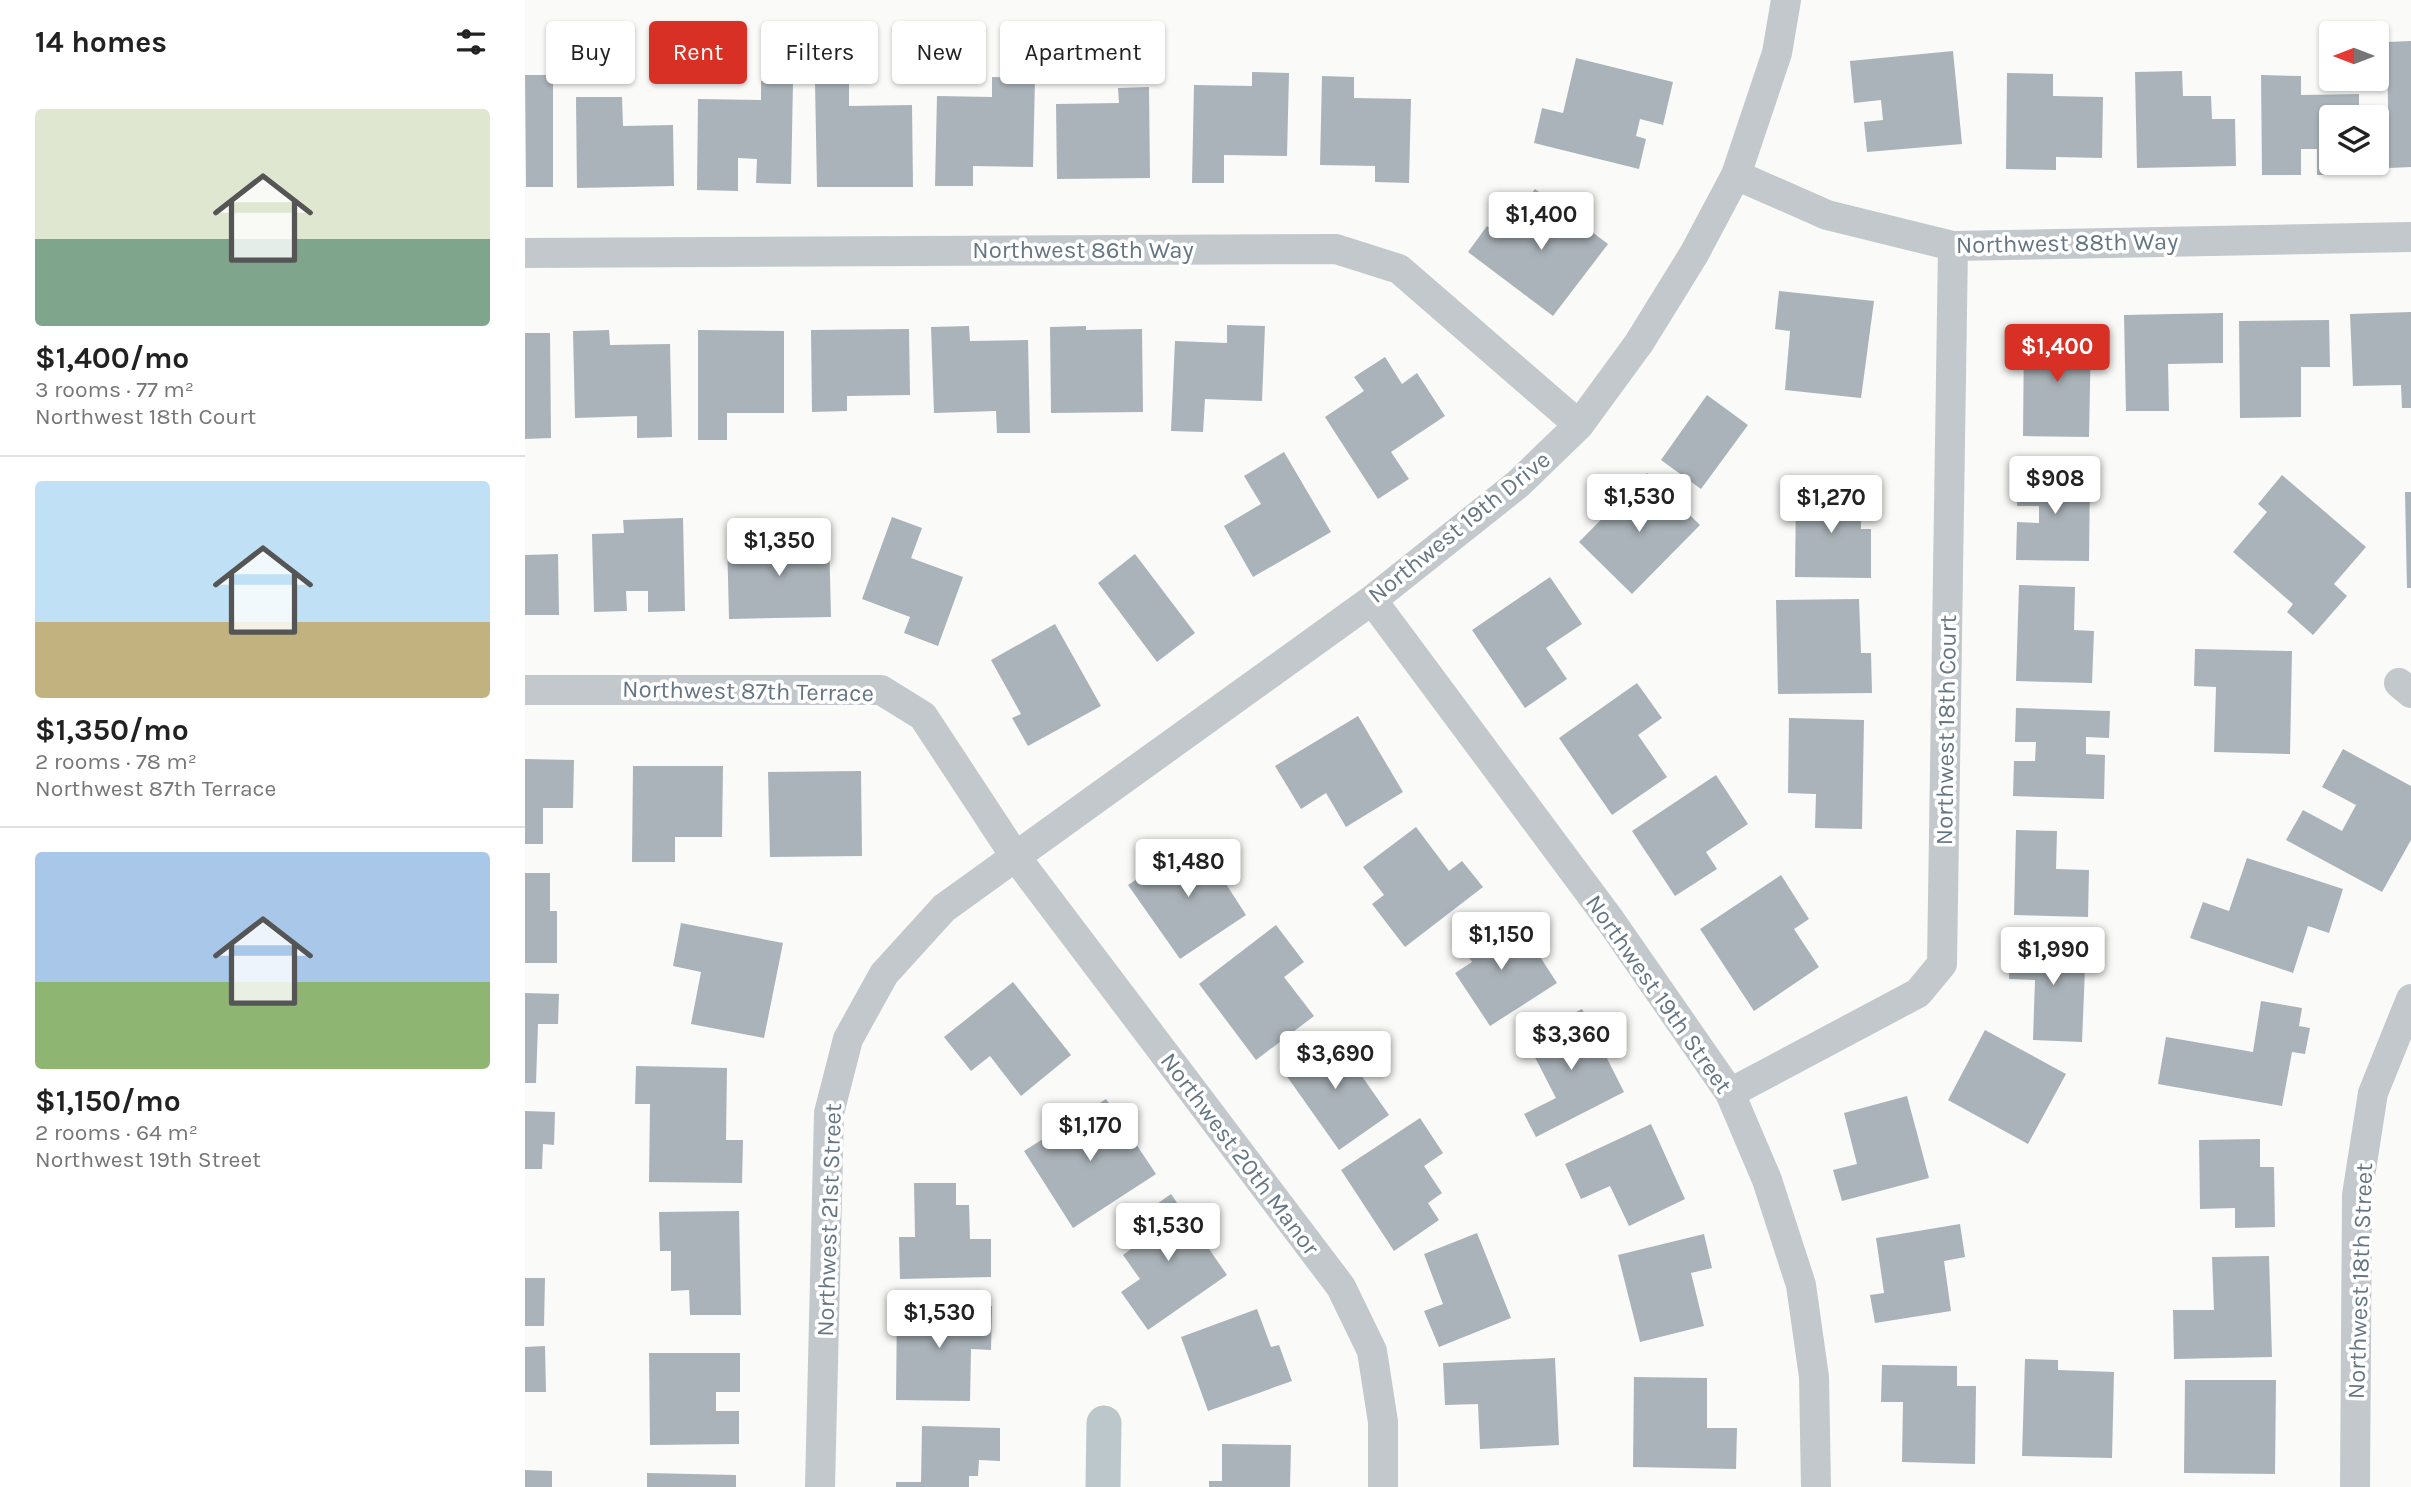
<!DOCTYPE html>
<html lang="en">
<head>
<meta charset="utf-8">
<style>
  body { margin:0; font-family:Karla,sans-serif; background:#f2f2f2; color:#222; height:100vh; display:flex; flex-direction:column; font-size:26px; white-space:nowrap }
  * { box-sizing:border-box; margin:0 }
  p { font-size:23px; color:#767676 }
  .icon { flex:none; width:38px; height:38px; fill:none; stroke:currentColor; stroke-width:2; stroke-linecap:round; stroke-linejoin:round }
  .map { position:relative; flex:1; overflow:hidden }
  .panel { display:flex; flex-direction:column; background:#fff; width:525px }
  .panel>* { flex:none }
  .hud { position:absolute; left:21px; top:21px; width:665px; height:63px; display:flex; gap:14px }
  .needle { width:46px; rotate:270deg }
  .fabs { position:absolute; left:1794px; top:21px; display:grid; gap:14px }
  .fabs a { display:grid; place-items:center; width:70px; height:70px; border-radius:7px; background:#fff; box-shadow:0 2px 5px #0004; font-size:35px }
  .price { position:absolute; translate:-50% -60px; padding:0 16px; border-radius:7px; background:#fff; color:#222; font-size:23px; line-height:46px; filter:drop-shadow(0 2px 4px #0008) }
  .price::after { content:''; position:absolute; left:50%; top:42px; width:21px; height:16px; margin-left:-10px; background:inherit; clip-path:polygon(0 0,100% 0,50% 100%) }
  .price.selected { background:#d93025; color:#fff }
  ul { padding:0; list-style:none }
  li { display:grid; align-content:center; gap:14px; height:371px; padding:0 35px }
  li+li { border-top:2px solid #e0e0e0 }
  li span { display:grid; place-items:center; height:217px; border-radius:7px; color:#555 }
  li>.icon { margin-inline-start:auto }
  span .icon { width:126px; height:126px; fill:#fffc; stroke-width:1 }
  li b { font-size:30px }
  h2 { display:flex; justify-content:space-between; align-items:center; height:84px; padding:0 35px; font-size:30px }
  .tag { padding:0 24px; border-radius:7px; background:#fff; box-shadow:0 2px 5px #0004; font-size:24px; line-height:63px }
  .tag.selected { background:#d93025; color:#fff }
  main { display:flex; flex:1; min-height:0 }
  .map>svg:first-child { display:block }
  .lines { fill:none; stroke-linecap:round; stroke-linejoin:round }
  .canal { stroke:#bbc7cb; stroke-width:35 }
  .building { fill:#aab3b9 }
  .street { stroke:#c3c8cc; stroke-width:30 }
  .labels { text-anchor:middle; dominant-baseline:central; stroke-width:7; stroke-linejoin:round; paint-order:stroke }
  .street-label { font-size:24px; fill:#657683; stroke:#fff }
</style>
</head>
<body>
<main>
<section class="panel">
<h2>14 homes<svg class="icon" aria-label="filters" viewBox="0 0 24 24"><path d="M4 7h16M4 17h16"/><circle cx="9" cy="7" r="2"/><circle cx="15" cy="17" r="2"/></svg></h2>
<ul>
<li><span style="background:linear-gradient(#dfe7d0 60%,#7fa58c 0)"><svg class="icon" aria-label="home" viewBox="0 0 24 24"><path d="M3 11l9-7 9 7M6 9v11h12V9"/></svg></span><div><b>$1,400/mo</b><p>3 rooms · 77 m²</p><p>Northwest 18th Court</p></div></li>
<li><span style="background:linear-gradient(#bfe0f5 65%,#c2b280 0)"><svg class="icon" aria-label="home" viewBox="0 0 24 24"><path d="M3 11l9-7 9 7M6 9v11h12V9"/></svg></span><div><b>$1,350/mo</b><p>2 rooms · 78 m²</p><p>Northwest 87th Terrace</p></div></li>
<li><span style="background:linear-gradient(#a9c7e8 60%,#8fb573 0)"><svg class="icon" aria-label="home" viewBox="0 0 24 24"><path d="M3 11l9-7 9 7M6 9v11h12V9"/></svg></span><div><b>$1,150/mo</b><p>2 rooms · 64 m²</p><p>Northwest 19th Street</p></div></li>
</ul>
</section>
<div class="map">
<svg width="1886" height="1487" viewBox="0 0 1886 1487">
  <rect width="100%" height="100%" fill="#fafaf8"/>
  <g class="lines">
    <path class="canal" d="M578 1487 579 1423"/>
  </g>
  <path class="building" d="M1886 41V167L1864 168 1862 42Z
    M1428 51 1437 144 1342 152 1339 122 1358 120 1356 100 1329 103 1325 61Z
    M1051 58 1148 82 1138 125 1115 119 1111 136 1121 139 1114 169 1009 143 1017 108 1038 113Z
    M1657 71 1658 96H1686L1687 119H1710L1711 166 1612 168 1610 72Z
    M727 72 764 73 762 156 699 155V183H667L669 85 727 86Z
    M1482 73 1528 74V96L1578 97 1577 158 1531 157V170L1481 169Z
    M0 75H28V187H1Z
    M1736 75 1776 76V95L1834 94V117H1806V163H1835V175H1792V149H1776V175H1737Z
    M797 76 829 77V98L886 99 884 183 850 182V166L795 165Z
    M467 77 510 78 508 167 448 166V186H410L412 96 467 97Z
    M236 81 268 82 266 184 231 183 232 159 213 158V191L172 190 173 99 236 100Z
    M324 81V106L387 105 388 187H292L290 82Z
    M624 87 625 178 532 179 531 104 594 103 593 88Z
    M51 97H97L98 126 148 125 149 186 52 188Z
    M1010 189 1083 244 1028 316 943 252 962 226 975 235Z
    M1254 291 1349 301 1336 398 1260 390 1265 331 1250 329Z
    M1886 312V408H1877L1876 385 1828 386 1825 314Z
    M1698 313V363L1643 364 1644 411H1601L1599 315Z
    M1804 320 1805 367H1776V417L1715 418 1714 321Z
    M702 325 740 326 737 401 680 399 678 432 646 431 650 341 702 343Z
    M444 326 445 341 503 340 505 433H472L471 411 409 413 406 327Z
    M561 326V330L617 329 618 412 526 413 525 327Z
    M384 329 385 395 322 396V411L287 412 286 330Z
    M84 330 85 345 145 344 147 437 112 438V416L50 418 48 331Z
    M173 330 259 331V413H202V440H173Z
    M1499 332 1566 333 1564 437 1498 436Z
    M0 333H25L26 438 0 439Z
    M860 357 877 384 892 373 920 416 866 452 884 479 853 499 800 417 839 391 829 377Z
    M1182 395 1223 425 1176 489 1136 460Z
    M759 452 806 532 728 577 699 526 736 504 719 476Z
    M1493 471 1565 472 1564 561 1491 560 1492 522 1514 523V506H1492Z
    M1122 473 1175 525 1107 594 1054 542Z
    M1757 475 1841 547 1809 584 1822 596 1788 635 1762 612 1768 604 1708 552 1742 512 1733 504Z
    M1271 488 1336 489V529H1346V578L1270 577Z
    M1880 492H1886V588H1882Z
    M367 517 397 528 386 558 438 577 413 646 379 633 385 617 337 599Z
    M158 518 160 611 123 612V591H101L102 611 69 612 67 534 99 533 98 520Z
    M304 536 306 617 204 619 202 538Z
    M33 554 34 615H0V555Z
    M610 554 670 633 632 662 573 583Z
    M1025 577 1057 624 1021 648 1042 679 1000 708 947 630Z
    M1494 585 1550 587 1549 630 1569 631 1567 683 1491 681Z
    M1334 599 1336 653H1346L1347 693 1253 694 1251 600Z
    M530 624 576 706 503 746 487 718 496 714 466 660Z
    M1670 649 1767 651 1765 754 1689 752 1691 687 1669 686Z
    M1112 683 1137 718 1113 735 1142 777 1087 815 1034 738Z
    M1491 708 1585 711 1584 738 1561 737V754L1580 755 1579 799 1488 796 1489 761H1510L1511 742H1490Z
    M833 716 878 792 821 827 801 793 776 809 750 766Z
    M1264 718 1339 720 1337 829 1290 828 1291 794 1263 793Z
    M1818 749 1886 786V840L1857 892 1761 840 1778 810 1817 831 1831 805 1797 787Z
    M0 759 49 760 48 808H18V844H0Z
    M108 766H198L197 837H150V862H107Z
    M336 771 337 856 245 857 243 772Z
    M1191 775 1223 824 1181 852 1192 869 1150 896 1107 831Z
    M891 827 924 871 937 861 958 887 880 947 847 904 859 895 838 867Z
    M1491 830 1532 831 1531 869 1564 870 1563 917 1489 915Z
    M672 839 721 915 655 959 603 885Z
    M1722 858 1818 889 1804 933 1783 926 1768 973 1665 938 1678 902 1704 911Z
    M0 873H25V911H32V963H0Z
    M1256 875 1284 919 1269 929 1294 967 1229 1011 1175 929Z
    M972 915 998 956 1010 949 1032 983 965 1026 930 973 947 962 933 940Z
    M156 923 258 943 239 1038 166 1024 176 972 148 966Z
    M751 925 779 962 759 977 789 1016 731 1060 674 984Z
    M1485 941 1561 944 1557 1042 1508 1040 1510 980 1484 979Z
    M488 982 546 1055 496 1096 465 1056 446 1071 419 1037Z
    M0 993 34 994 33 1024H13L11 1083H0Z
    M1736 1001 1777 1008 1774 1026 1785 1028 1780 1054 1767 1052 1757 1106 1633 1084 1641 1037 1728 1052Z
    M1057 1009 1099 1092 1011 1137 999 1114 1031 1098 1000 1038Z
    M1460 1030 1541 1074 1503 1144 1423 1100Z
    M806 1032 864 1115 814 1150 756 1068Z
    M111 1066 202 1068 201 1140H218L217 1183 124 1182 125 1104H110Z
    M1382 1096 1404 1178 1317 1201 1308 1170 1332 1164 1319 1113Z
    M581 1099 631 1174 548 1228 499 1151Z
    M0 1111 30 1112 29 1145 18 1144 17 1169H0Z
    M895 1118 918 1153 899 1166 917 1193 903 1203 914 1220 869 1251 816 1170Z
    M1126 1124 1160 1199 1104 1226 1085 1186 1056 1199 1040 1164Z
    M1735 1139V1167H1749L1750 1227 1710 1228V1208L1675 1209 1674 1140Z
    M389 1183H431V1205H444L445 1239H466V1277L375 1279 374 1237H390Z
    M646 1194 702 1275 623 1330 596 1292 615 1279 598 1255 614 1243 602 1225Z
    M214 1211 216 1315H165L164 1290 146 1291V1251H135L134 1212Z
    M1435 1224 1440 1257 1419 1261 1426 1311 1350 1323 1345 1295 1359 1293 1351 1238Z
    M952 1233 986 1318 914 1347 899 1311 918 1304 899 1254Z
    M1179 1234 1187 1268 1166 1273 1179 1326 1115 1342 1093 1255Z
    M1744 1256 1747 1357 1649 1359 1648 1310H1689L1687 1257Z
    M0 1278H20L19 1326H0Z
    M372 1305 467 1306 466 1350 446 1349 445 1401 371 1400Z
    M732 1309 746 1347 754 1345 767 1381 683 1411 656 1337Z
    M20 1346 21 1392H0V1347Z
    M124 1353H215V1392H191V1411H214V1444L125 1445Z
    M1030 1358 1034 1445 955 1449 953 1404 920 1405 918 1363Z
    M1500 1359 1533 1360V1370L1589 1372 1587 1458 1497 1456Z
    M1357 1365 1432 1366V1386H1451L1450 1464 1377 1462 1378 1402H1356Z
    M1109 1377 1182 1378V1428H1212L1211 1469 1108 1467Z
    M1660 1380H1751L1750 1474 1659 1473Z
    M397 1426 475 1428V1461L454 1460 453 1476H444V1487H371V1482H396Z
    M697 1444 766 1445 765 1487H684V1481H697Z
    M0 1470 27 1471V1487H0Z
    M122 1473 211 1475V1487H122Z"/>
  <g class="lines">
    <path class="street" d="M1211 175 1302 215 1428 246 1886 237
      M0 253 811 249 874 269 1054 425
      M847 600 1085 920 1205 1093 1242 1180 1276 1285 1289 1377 1291 1487
      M1874 683 1886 693
      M0 690H356L398 716 490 856 816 1287 847 1351 858 1422V1487
      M1205 1093 1393 993 1417 964 1428 246
      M295 1487 304 1113 323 1039 359 974 419 908 847 600 993 484 1054 425 1114 343 1169 254 1211 175 1252 53 1261 0
      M1830 1487 1832 1195 1848 1093 1886 999"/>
  </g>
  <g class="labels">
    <g class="street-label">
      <text transform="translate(1542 243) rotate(-1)">Northwest 88th Way</text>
      <text x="558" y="250">Northwest 86th Way</text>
      <text transform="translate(934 527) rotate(-39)">Northwest 19th Drive</text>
      <text transform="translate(223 691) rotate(1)">Northwest 87th Terrace</text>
      <text transform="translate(1421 730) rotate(-89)">Northwest 18th Court</text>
      <text transform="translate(1134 994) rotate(55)">Northwest 19th Street</text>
      <text transform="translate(715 1154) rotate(53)">Northwest 20th Manor</text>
      <text transform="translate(304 1220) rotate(-88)">Northwest 21st Street</text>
      <text transform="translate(1835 1281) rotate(-88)">Northwest 18th Street</text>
    </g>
  </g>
</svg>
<div class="fabs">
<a><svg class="needle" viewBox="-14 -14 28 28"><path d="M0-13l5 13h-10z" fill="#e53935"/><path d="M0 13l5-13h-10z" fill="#767676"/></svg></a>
<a><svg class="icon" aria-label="layers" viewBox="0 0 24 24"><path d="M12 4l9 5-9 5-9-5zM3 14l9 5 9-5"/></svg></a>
</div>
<b class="price" style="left:1016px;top:252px">$1,400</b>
<b class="price selected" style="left:1532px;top:384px">$1,400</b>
<b class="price" style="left:1530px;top:516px">$908</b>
<b class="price" style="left:1114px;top:534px">$1,530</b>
<b class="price" style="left:1306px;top:535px">$1,270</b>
<b class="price" style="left:254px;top:578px">$1,350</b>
<b class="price" style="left:663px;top:899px">$1,480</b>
<b class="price" style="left:976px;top:972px">$1,150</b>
<b class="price" style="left:1528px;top:987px">$1,990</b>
<b class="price" style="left:1046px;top:1072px">$3,360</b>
<b class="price" style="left:810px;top:1091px">$3,690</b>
<b class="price" style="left:565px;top:1163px">$1,170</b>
<b class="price" style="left:643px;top:1263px">$1,530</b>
<b class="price" style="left:414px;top:1350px">$1,530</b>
<div class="hud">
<a class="tag">Buy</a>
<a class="tag selected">Rent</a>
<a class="tag">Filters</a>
<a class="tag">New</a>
<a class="tag">Apartment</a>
</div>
</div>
</main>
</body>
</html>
